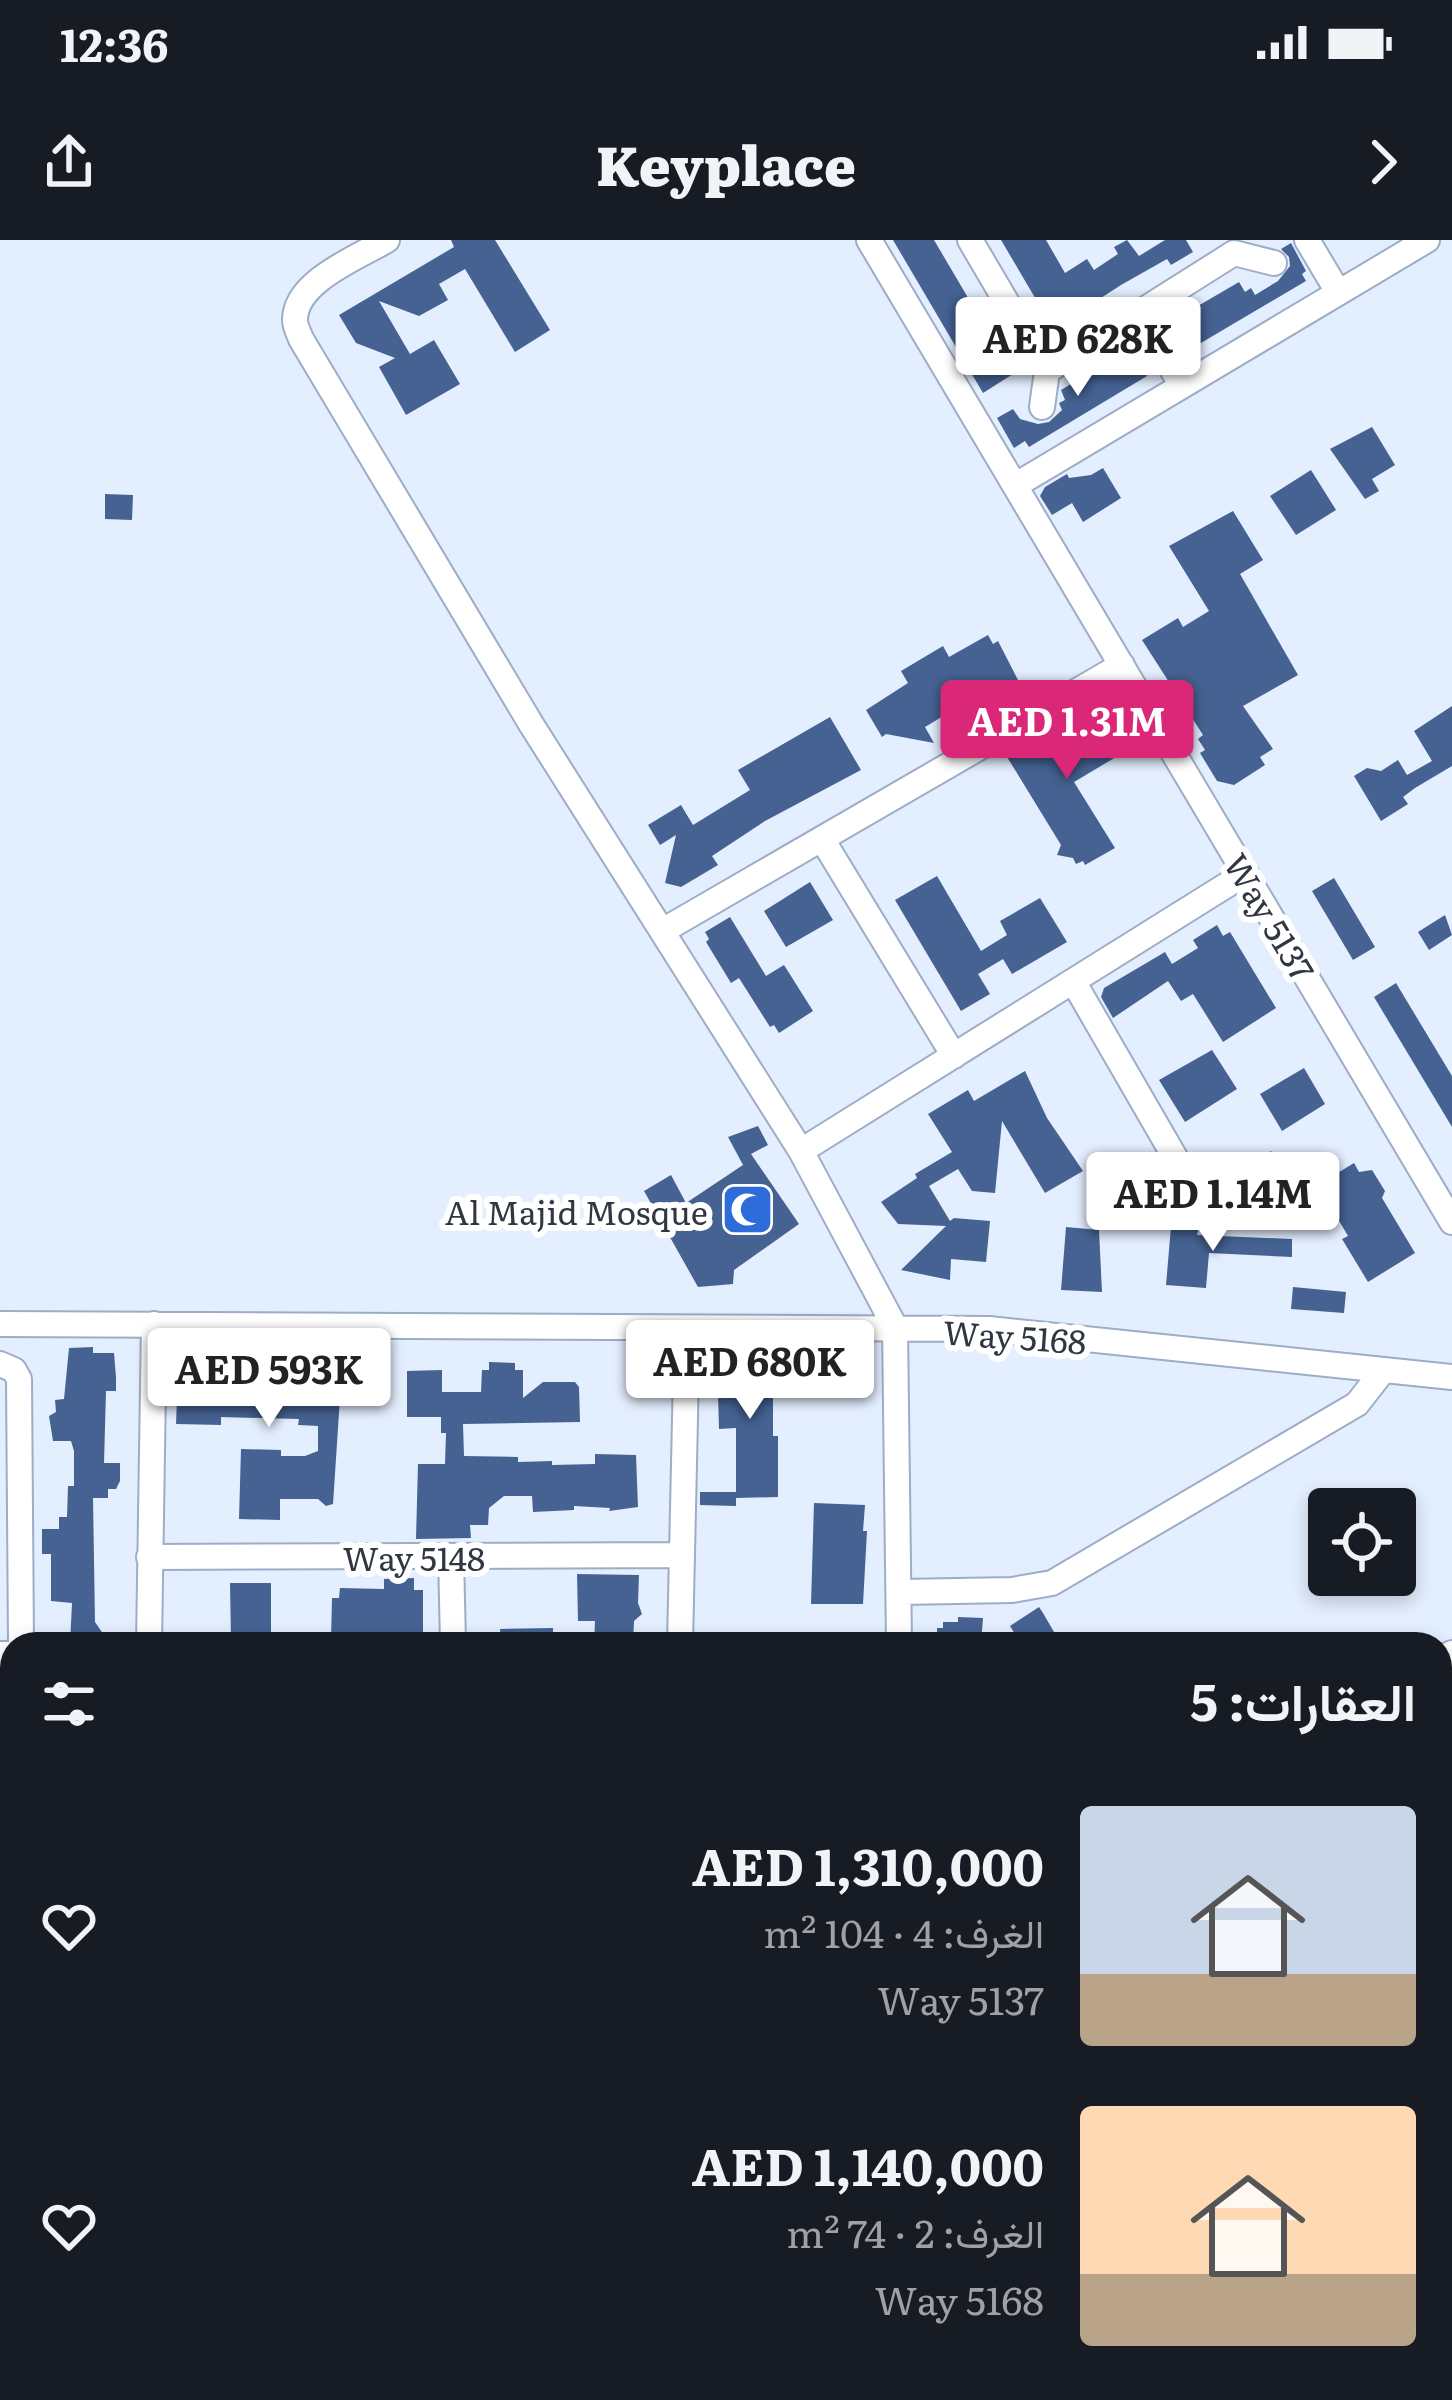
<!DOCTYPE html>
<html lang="ar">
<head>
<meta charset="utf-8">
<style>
  body { margin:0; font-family:Literata,Vazirmatn,serif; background:#20242c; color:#f1f3f6; direction:rtl; height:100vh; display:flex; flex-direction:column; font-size:45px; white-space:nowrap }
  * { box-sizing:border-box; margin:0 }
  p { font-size:39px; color:#9ea1a6 }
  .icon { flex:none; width:66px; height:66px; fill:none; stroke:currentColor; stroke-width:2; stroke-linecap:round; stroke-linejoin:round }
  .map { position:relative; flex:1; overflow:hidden; direction:ltr }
  .details { position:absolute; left:0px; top:1392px; width:1452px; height:768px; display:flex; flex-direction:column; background:#171b24; border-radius:36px 36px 0 0; box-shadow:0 6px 18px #0003; direction:rtl }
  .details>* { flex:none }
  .tools { position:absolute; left:1308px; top:1248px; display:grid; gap:24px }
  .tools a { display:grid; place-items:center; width:108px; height:108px; border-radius:12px; background:#171b24; box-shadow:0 6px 18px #0003; font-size:60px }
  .price { position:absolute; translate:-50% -102px; padding:0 27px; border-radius:12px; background:#fff; color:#222; font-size:39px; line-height:78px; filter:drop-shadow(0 3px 6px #0008) }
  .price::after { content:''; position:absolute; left:50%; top:72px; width:36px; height:27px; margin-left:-18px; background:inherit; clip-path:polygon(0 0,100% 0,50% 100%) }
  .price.current { background:#db2777; color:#fff }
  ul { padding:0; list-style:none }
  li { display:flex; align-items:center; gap:36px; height:300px; padding:0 36px }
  li span { display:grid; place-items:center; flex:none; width:336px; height:240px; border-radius:12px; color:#555 }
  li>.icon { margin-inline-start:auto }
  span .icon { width:144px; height:144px; fill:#fffc; stroke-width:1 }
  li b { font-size:51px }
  h2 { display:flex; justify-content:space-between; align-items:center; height:144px; padding:0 36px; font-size:51px }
  .status { display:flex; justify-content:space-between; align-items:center; height:84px; padding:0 60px; background:#171b24; direction:ltr }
  .status svg { height:33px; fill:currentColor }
  header { display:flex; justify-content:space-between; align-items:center; height:156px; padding:0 36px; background:#171b24; font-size:54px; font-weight:800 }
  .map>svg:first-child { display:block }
  .built { fill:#d2dff4 }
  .building { fill:#456293 }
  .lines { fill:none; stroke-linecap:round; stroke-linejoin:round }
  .minor-casing { stroke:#9dadc7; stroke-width:28 }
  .minor { stroke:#fff; stroke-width:24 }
  .labels { text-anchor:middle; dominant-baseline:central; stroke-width:12; stroke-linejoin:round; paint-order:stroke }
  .street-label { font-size:33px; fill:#313742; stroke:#fff }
  .poi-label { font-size:33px; fill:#313742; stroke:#fff; text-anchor:end }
</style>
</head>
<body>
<div class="status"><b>12:36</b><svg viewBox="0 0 49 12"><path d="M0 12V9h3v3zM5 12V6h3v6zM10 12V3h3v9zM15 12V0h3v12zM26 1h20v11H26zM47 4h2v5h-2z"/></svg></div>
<header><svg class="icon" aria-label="forward" viewBox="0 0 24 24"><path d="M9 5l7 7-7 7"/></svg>Keyplace<svg class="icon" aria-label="share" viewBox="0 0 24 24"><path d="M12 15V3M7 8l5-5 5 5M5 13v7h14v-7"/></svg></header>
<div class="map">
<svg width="1452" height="2160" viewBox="0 0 1452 2160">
  <rect width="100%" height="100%" fill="#e3eefe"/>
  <path class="built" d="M1440 2090H1452V2160H1078V2148H1440Z"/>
  <path class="building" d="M451 0H495L550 90 515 112 465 29 439 44 448 60 419 76 379 61 410 114 434 100 460 144 406 175 379 127 395 118 356 103 339 75 454 7Z
    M893 0H934L1013 134 983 153Z
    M1001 0H1046L1065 33 1087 19 1094 30 1118 14 1114 7 1127 0 1139 16 1165 0H1186L1193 12 1171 25 1167 19 1121 45 1076 74 1080 81 1057 95Z
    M1291 3 1306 31 1302 34 1306 41 1184 113 1167 84 1239 42 1245 52 1251 48 1255 55 1278 41 1290 26 1289 17 1281 9Z
    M1131 108 1147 136 1029 207 1025 201 1014 208 997 178 1013 169 1020 179 1038 184 1049 182 1062 170 1059 163 1065 160 1061 150Z
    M1372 187 1395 225 1372 239 1379 251 1365 259 1330 209Z
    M1103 228 1121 258 1083 282 1072 263 1052 275 1040 256 1045 247 1067 234 1069 238 1091 235Z
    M1311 230 1336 270 1296 295 1270 256Z
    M105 254 133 255 132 280 105 279Z
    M1233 271 1263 320 1240 334 1298 435 1243 466 1273 509 1260 517 1265 525 1234 545 1217 541 1200 513 1205 510 1198 499 1203 495 1142 400 1178 378 1183 387 1209 371 1169 306Z
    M988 395 993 404 998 401 1020 444 984 465 978 455 925 487 934 503 886 494 882 497 866 470 908 443 901 431 943 406 949 417Z
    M1452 466V526L1415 548 1403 557 1408 564 1381 581 1354 536 1367 528 1381 531 1398 520 1407 535 1432 521 1414 491Z
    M1096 470 1121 514 1074 542 1115 608 1085 625 1083 621 1076 624 1073 618 1057 615 1061 605 1004 512 1042 490 1046 496Z
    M830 477 861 530 765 581 712 616 718 625 681 647 665 643 676 595 660 605 648 585 681 565 693 585 750 550 738 530Z
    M937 636 981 711 1007 695 1000 681 1040 658 1067 702 1012 734 1003 719 978 734 990 754 961 771 895 660Z
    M1334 638 1375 707 1353 720 1312 651Z
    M810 642 833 680 786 707 764 671Z
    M1445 675 1452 695 1429 710 1418 692Z
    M730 677 766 736 784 725 813 771 779 793 774 785 770 787 739 738 731 743 706 702 709 699 705 692Z
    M1217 685 1223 696 1230 692 1276 768 1223 802 1193 754 1181 761 1168 741 1113 778 1101 757 1104 748 1165 712 1172 724 1198 708 1193 700Z
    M1396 743 1452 836V887L1374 757Z
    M1212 810 1237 849 1185 882 1159 840Z
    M1304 828 1325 864 1282 891 1260 854Z
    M1025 831 1047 878 1083 931 1045 953 1002 881 995 953 972 951 958 929 929 946 950 981 954 978 990 981 986 1022 951 1019 950 1040 901 1030 946 986 898 984 881 962 917 938 915 934 952 912 928 874 968 850 974 861Z
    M758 886 768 905 751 914 799 984 734 1030 733 1044 698 1047 644 951 671 935 686 963 743 925 728 897Z
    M1271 911 1297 951 1251 980 1226 940Z
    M1354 923 1359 932 1372 930 1385 951 1382 958 1415 1013 1368 1042 1342 999 1348 996 1318 945Z
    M1066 987 1099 990 1102 1052 1061 1050Z
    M1171 987 1198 990 1197 995 1292 999V1017L1209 1013 1206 1048 1166 1045Z
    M1293 1047 1346 1052 1344 1073 1291 1069Z
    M93 1107V1113H114L116 1137V1151H106L104 1223H120V1241L116 1249H108V1258H93L95 1382 110 1404H70L72 1363 51 1361V1314H42V1289H59V1277H67L68 1246H74V1211L71 1201H53L49 1176 56 1172 55 1160 64 1159 69 1108Z
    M773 1116V1196H778V1257L736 1258V1188L719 1189 717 1117Z
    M489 1122 515 1123V1130H523V1158L543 1142H575L579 1147 580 1182 463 1184 464 1216 518 1217V1222L552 1221V1225L595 1224V1214L636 1215 638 1267 609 1271 610 1268 574 1266V1270L533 1272 532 1256H504L489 1268 488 1285H470L471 1298 416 1299 418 1224H445L446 1193H441V1177H407V1131L442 1130V1152H481L482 1130H489Z
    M215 1123V1131H222V1151L246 1137 298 1139 299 1126 342 1127 333 1264 326 1266 318 1259H280V1280L239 1279 241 1209 281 1210V1216H305L318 1211V1186L298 1185 299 1179 221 1177V1185L176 1184 177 1158H169L170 1124Z
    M700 1252H736V1266L700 1265Z
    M814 1263 865 1265 863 1291H867L863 1364H811Z
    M577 1334 639 1335 638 1363 642 1374 634 1381 633 1404H594L595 1381H578Z
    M414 1338V1350H423V1392H415L416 1404 331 1399 332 1358H339L340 1348 384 1349V1339Z
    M230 1343H271V1401H231Z
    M1039 1367 1043 1373 1061 1404H1021L1010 1386Z
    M958 1377 983 1378 981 1404H937V1388H943V1382H958Z
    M553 1388V1404H501L500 1389Z"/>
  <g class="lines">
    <defs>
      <path id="minor" d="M387 0C359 17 295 41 295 80 295 87 299 93 301 99L531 484 801 911 895 1087 899 1404
        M869 0 1452 982
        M970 0 1047 131
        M1307 0 1338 52
        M1139 74 1181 144
        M1042 167 1047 131 1234 13 1274 23
        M1016 245 1427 0
        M822 599 954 816
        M664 690 1122 425
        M1073 741 1180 926 1177 948 1162 956 1104 961
        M801 911 1246 633
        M0 1084 989 1089 1452 1137
        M0 1124 14 1130 19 1139 21 1404
        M451 1316 453 1404
        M149 1317 679 1315
        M901 1352 1012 1350 1052 1343 1357 1164 1382 1132
        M149 1404 154 1084
        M680 1404 687 1088
        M0 1414H12
        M1440 1419 1452 1413
        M1440 1676 1450 1682 1452 1689
        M1452 1721 1448 1805 1452 1818
        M1440 1845 1452 1846
        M1440 2016H1452
        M0 2051 12 2050
        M830 2148V2160
        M180 2160V2148
        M1078 2160V2148"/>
    </defs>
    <use href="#minor" class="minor-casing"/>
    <use href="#minor" class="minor"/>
  </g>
  <defs>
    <symbol id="mosque-square" viewBox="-11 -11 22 22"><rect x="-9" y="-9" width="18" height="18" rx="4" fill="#2d6cda" stroke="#fff"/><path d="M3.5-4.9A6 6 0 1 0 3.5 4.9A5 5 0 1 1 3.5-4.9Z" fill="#fff"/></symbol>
  </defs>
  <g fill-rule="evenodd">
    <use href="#mosque-square" x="718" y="940" width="59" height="59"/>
  </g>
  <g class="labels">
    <g class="street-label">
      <text transform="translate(1271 676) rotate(59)">Way 5137</text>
      <text transform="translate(1015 1095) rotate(4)">Way 5168</text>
      <text x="414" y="1316">Way 5148</text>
    </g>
    <g class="poi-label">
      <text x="708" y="970">Al Majid Mosque</text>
    </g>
  </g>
</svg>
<div class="tools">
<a><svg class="icon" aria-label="locate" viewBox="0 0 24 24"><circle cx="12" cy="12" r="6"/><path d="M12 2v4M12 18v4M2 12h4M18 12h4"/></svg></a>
</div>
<b class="price" style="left:1078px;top:159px">AED 628K</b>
<b class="price current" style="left:1067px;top:542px">AED 1.31M</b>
<b class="price" style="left:1213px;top:1014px">AED 1.14M</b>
<b class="price" style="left:750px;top:1182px">AED 680K</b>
<b class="price" style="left:269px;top:1190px">AED 593K</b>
<section class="details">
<h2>العقارات: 5<svg class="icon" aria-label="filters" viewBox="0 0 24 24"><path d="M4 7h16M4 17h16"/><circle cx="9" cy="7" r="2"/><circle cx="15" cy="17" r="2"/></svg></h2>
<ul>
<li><span style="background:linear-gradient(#c9d6e8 70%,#b9a48a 0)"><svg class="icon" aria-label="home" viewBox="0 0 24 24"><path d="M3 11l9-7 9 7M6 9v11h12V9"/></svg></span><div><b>AED 1,310,000</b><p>الغرف: 4 · 104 m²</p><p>Way 5137</p></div><svg class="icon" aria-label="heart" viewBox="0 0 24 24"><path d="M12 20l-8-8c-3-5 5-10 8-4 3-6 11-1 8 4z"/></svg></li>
<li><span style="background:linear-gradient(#ffd9b3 70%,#b9a48a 0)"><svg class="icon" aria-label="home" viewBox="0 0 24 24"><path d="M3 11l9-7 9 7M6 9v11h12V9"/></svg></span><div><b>AED 1,140,000</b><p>الغرف: 2 · 74 m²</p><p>Way 5168</p></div><svg class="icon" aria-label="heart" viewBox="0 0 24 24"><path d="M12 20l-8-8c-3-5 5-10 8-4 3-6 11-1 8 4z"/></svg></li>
</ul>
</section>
</div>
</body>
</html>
